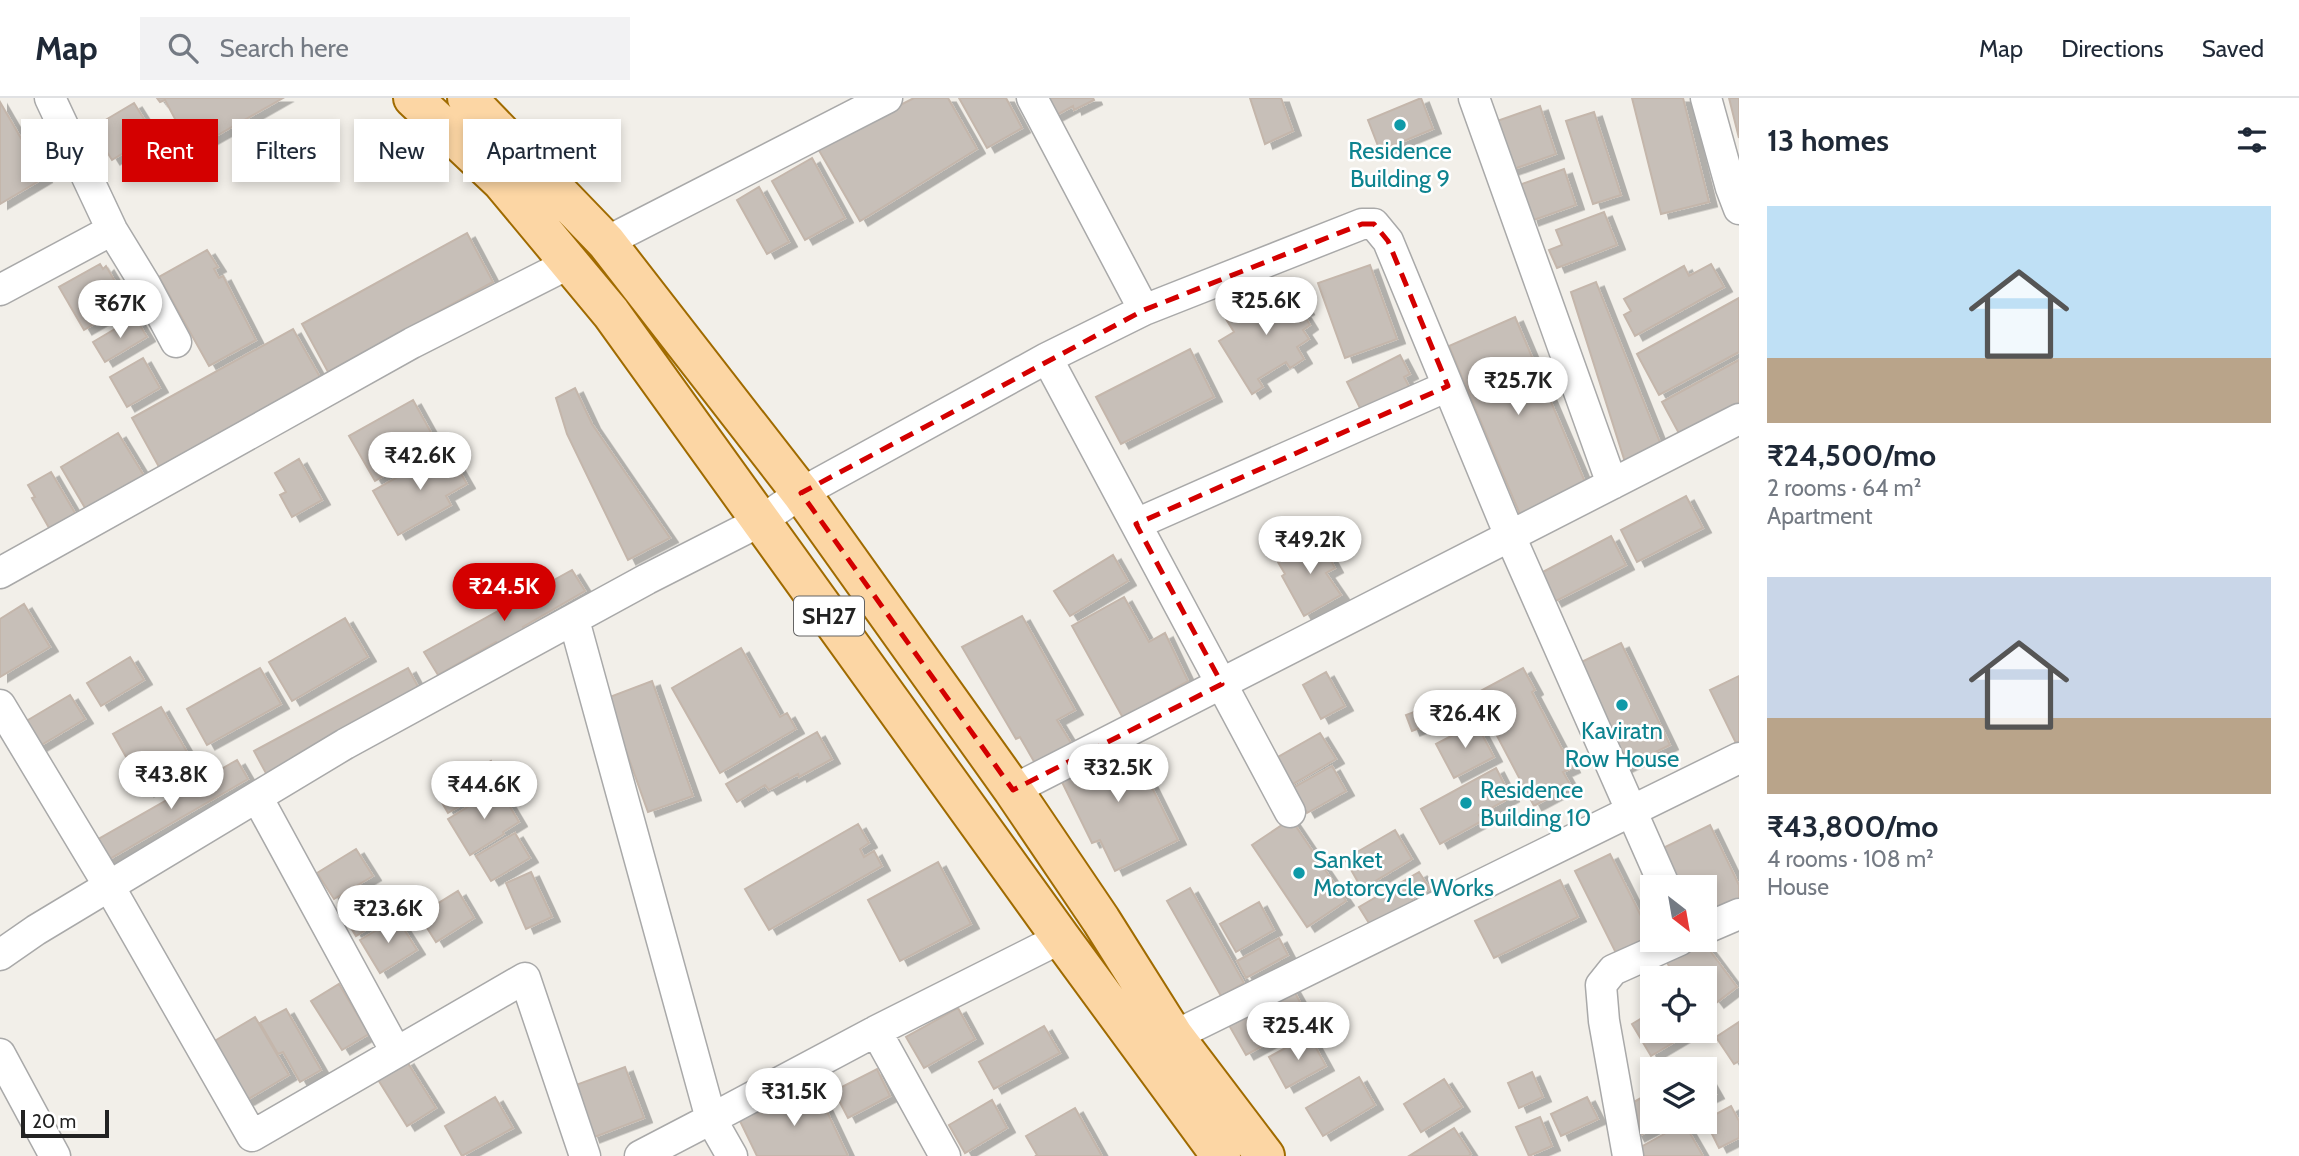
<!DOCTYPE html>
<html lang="en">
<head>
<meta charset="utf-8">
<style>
  body { margin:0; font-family:Cabin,sans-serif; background:#f2f2f3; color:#1f2937; height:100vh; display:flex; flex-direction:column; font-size:26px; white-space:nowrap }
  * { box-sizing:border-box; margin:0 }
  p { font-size:23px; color:#747a83 }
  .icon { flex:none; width:38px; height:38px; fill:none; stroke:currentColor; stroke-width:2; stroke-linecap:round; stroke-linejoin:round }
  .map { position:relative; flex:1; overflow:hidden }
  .sheet { display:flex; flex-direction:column; background:#fff; width:560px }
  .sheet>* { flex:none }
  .banner { position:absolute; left:21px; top:21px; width:665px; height:63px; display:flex; gap:14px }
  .needle { width:46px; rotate:149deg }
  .controls { position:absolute; left:1640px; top:777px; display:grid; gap:14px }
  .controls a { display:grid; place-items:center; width:77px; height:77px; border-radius:0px; background:#fff; box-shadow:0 4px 10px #0003; font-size:35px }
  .scale { position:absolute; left:21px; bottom:18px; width:88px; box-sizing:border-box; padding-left:7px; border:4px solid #222; border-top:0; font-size:19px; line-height:24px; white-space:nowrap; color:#222; -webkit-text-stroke:5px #fff; paint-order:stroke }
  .price { position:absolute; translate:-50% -60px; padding:0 16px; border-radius:24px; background:#fff; color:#222; font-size:23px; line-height:46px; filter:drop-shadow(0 2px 4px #0008) }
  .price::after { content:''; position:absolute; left:50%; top:42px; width:21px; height:16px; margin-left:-10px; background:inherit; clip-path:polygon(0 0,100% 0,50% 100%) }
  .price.on { background:#d40000; color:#fff }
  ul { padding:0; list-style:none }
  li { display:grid; align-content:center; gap:14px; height:371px; padding:0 28px }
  li span { display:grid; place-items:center; height:217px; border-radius:0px; color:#555 }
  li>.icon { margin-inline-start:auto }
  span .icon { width:126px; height:126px; fill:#fffc; stroke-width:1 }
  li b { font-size:30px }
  h2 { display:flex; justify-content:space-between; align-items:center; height:84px; padding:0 28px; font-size:30px }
  .tag { padding:0 24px; border-radius:0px; background:#fff; box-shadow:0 4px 10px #0003; font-size:24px; line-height:63px }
  .tag.on { background:#d40000; color:#fff }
  header { display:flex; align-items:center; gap:42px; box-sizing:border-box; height:98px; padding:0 35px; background:#fff; border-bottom:2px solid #e0e1e3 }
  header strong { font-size:33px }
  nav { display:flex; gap:38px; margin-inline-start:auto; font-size:24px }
  .search { width:490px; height:63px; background:#f2f2f3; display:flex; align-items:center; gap:18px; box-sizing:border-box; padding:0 24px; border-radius:0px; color:#747a83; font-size:26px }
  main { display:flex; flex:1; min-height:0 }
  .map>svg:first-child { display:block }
  .building { fill:#c7bfb8; stroke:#c4b6ab; stroke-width:2; filter:url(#shadow) }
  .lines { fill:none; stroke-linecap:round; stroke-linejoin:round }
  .minor-casing { stroke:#a9a9a9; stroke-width:33 }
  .primary-casing { stroke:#a06b00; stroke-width:42 }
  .minor { stroke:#fff; stroke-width:30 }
  .primary { stroke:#fcd6a4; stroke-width:38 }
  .marked { fill:none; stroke:#d40000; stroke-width:5; stroke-dasharray:14 9; stroke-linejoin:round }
  .culture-dot { fill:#0f9aa8; stroke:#fff; stroke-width:2.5 }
  .labels { text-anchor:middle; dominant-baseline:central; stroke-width:5; stroke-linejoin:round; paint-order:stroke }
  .shield { fill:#fff; stroke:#646464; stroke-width:2 }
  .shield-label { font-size:23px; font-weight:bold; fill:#222 }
  .culture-label { font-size:24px; fill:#0d838f; stroke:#fff }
</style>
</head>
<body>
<header>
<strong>Map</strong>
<div class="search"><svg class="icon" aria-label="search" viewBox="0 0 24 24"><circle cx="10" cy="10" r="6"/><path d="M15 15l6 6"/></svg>Search here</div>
<nav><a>Map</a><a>Directions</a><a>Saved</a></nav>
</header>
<main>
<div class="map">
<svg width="1739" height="1058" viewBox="0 0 1739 1058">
  <defs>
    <filter id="shadow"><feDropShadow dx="8" dy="4.5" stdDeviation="0" flood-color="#0004"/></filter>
  </defs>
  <rect width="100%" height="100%" fill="#f2efe9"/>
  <path class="building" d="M157 0H283L186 55 175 35 181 32 165 2 160 4Z
    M914 0H948L977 51 860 123 817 49Z
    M959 0H1006L1022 30 987 50Z
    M1043 0H1093L1094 2 1074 12 1073 8 1053 19Z
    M1250 0H1281L1293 33 1265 46Z
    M1421 0 1433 31 1380 53 1368 22Z
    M1632 0H1683L1709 104 1661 116Z
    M1729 0H1739V40Z
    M0 4 44 80 0 106Z
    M134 5 154 37 151 38 153 43 133 56 130 51 112 62 92 30Z
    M1540 8 1556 56 1511 72 1494 24Z
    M1594 14 1621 97 1593 106 1566 23Z
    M812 60 845 120 805 142 772 83Z
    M1564 71 1576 107 1531 123 1519 87Z
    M759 89 789 144 767 156 737 102Z
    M1604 114 1617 147 1557 170 1549 152 1562 147 1556 132Z
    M467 135 493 184 328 274 302 226Z
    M207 152 218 169 214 171 219 180 223 178 256 242 209 268 159 179Z
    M100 166 103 171 106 168 126 202 119 205 122 210 84 232 59 189Z
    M1711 166 1724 189 1635 238 1624 217 1631 213 1624 201 1684 168 1689 178Z
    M1370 167 1397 241 1345 260 1318 185Z
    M1596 184 1661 347 1625 364 1571 194Z
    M1277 190 1288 207 1299 200 1306 212 1302 214 1310 227 1303 232 1309 241 1297 249 1304 261 1290 270 1286 264 1258 281 1263 289 1252 296 1219 243 1234 234 1226 221Z
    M1739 200V254L1659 297 1637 256Z
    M135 219 147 239 105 264 93 244Z
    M1515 219 1588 391 1521 419 1449 248Z
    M293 231 320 279 159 369 132 320Z
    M1190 251 1214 299 1121 346 1096 299Z
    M1400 257 1410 276 1404 279 1413 296 1365 320 1347 284Z
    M143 260 160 290 127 309 110 279Z
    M1739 262V311L1682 341 1662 304Z
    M575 290 592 326 670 440 628 462 567 336 556 300Z
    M413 302 438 347 375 383 349 338Z
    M118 335 146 381 88 415 61 369Z
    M447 351 467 386 446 398 451 407 398 437 373 393Z
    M299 361 322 402 292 419 280 397 286 394 275 375Z
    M51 374 82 427 52 435 32 400 35 399 28 387Z
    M1686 398 1703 430 1637 464 1621 432Z
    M1324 438 1333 454 1328 457 1335 470 1326 475 1341 497 1304 518 1282 478 1285 476 1278 464Z
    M1611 438 1626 467 1554 504 1539 476Z
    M1113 457 1128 483 1070 518 1054 493Z
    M572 472 585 493 523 529 525 533 499 548 496 544 438 577 424 554Z
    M1124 499 1149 544 1165 535 1188 583 1123 620 1072 528Z
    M24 506 50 549 0 579V521Z
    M1022 518 1075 612 1057 622 1071 645 1036 667 1020 639 1016 641 962 549Z
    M345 520 368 559 292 603 269 564Z
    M1621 545 1670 647 1623 670 1573 568Z
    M741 550 780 619 787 615 796 631 720 675 672 590Z
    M130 559 144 582 101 608 87 585Z
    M260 570 281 606 207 647 187 611Z
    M408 570 422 596 268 679 254 653Z
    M1523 570 1535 592 1532 594 1572 670 1563 674 1571 688 1534 708 1475 596Z
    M1326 574 1345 608 1321 621 1303 587Z
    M1739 578V644L1736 645 1710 592Z
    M652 583 693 698 648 714 607 600Z
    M1464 595 1470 611 1412 633 1406 617Z
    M70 597 85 621 38 649 23 625Z
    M161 609 194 666 146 694 113 636Z
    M1476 625 1494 659 1454 680 1436 646Z
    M817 634 832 661 799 679 798 676 769 692 765 687 737 704 726 686Z
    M1320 635 1336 661 1286 690 1271 663Z
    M1127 639 1178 742 1115 773 1100 742 1092 745 1057 674Z
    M237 662 248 681 106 763 95 743Z
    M491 663 503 683 448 715 437 696Z
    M1332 668 1346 693 1307 715 1293 690Z
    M1496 670 1511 699 1479 717 1482 723 1440 746 1421 711Z
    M499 690 519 724 503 734 504 736 470 757 448 721Z
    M1291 721 1346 803 1307 829 1252 747Z
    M858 726 869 745 860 751 864 759 874 753 882 768 769 832 745 791Z
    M1710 727 1739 787V802L1704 819V789H1672L1655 754Z
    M1395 732 1412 761 1362 791 1345 761Z
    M515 735 530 760 491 783 476 758Z
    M356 751 373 778 334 801 317 775Z
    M1610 756 1651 838 1616 855 1575 773Z
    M938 764 971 826 900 863 868 802Z
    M531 774 552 819 526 831 506 785Z
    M1419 774 1430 791 1412 801 1415 805 1372 830 1359 809Z
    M1560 782 1578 819 1494 860 1475 823Z
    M378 789 394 814 356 838 340 812Z
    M1190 790 1244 885 1221 898 1167 803Z
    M458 793 474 820 436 844 419 817Z
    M1259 804 1274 832 1236 854 1220 826Z
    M397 820 417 852 380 875 360 842Z
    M1279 840 1288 857 1246 880 1237 863Z
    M1699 842H1702L1737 889 1716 905 1704 889V880H1678L1667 865Z
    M339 886 369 936 342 952 311 903Z
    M1290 886 1310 922 1246 957 1226 922Z
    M958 910 975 941 924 970 906 939Z
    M286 911 321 972 300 984 283 954 278 956 260 925Z
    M1652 914V933H1693L1651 958 1632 926Z
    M255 919 289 977 240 1006 206 948Z
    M1739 924V963L1734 966 1716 939Z
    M1044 928 1060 955 994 991 979 964Z
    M1309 937 1326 968 1286 990 1269 959Z
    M406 962 436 1010 407 1028 377 980Z
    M625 969 644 1020 592 1040 573 988Z
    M877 971 890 998 848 1020 834 993Z
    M1532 974 1543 999 1519 1010 1508 985Z
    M1704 975 1716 996 1704 1002Z
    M1359 979 1375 1007 1323 1038 1306 1010Z
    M1444 981 1462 1009 1421 1034 1404 1006Z
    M814 986 848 1058H757L739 1021Z
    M1652 994V1024H1665L1637 1039 1621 1011Z
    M495 999 513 1030 462 1058 445 1028Z
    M1587 999 1598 1021 1561 1038 1551 1016Z
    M992 1002 1007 1030 965 1055 949 1027Z
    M1731 1008 1739 1023V1040L1719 1050 1705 1022Z
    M1075 1010 1102 1058H1035L1037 1057 1026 1038Z
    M1540 1019 1552 1048 1529 1058 1516 1029Z
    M1684 1025 1703 1058H1634L1632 1054Z
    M1454 1030 1471 1056 1469 1058H1409Z"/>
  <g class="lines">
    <defs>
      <path id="minor" d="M50 0 112 132 145 186 176 244
        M1032 0 1144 212
        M1474 0 1612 386
        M1706 0 1731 90 1739 111
        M606 144 887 0
        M0 192 112 132
        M1047 260 1290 714
        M1136 426 1448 288
        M0 475 412 245 570 165
        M574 522 711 1021 876 933 1061 840
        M0 607 109 788 252 1038 525 880 585 1058
        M1013 692 1739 321
        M257 699 396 954
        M1704 831 1739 816
        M0 857 36 832 345 646 647 481 761 423 801 395 1047 260 1144 212 1362 126H1374L1388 143 1510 438 1665 789
        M876 933 945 1058
        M1174 938 1739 660
        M0 956 55 1058
        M640 1058 711 1021 732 1058
        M1628 1058 1604 923 1601 887 1613 872 1680 842"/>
      <path id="primary" d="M413 0 502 84 611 215 1061 840 1221 1058
        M467 0 606 144 801 395 1013 692 1101 822 1174 938 1265 1058"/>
    </defs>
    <use href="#minor" class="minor-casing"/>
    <use href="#primary" class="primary-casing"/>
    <use href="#minor" class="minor"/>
    <use href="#primary" class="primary"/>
  </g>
  <path class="marked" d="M1362 126H1374L1388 143 1448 288 1136 426 1222 586 1013 692 801 395 1144 212Z"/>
  <g class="culture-dot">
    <circle cx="1400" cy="27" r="7"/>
    <circle cx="1622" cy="607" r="7"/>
    <circle cx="1466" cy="705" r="7"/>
    <circle cx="1299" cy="775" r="7"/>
  </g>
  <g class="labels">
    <rect class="shield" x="794" y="498.5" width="70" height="39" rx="5"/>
    <g class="shield-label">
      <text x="829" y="518">SH27</text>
    </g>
    <g class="culture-label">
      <text x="1400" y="52">Residence<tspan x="1400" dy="28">Building 9</tspan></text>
      <text x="1622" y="632">Kaviratn<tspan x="1622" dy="28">Row House</tspan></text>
      <text x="1480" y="691" text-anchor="start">Residence<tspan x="1480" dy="28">Building 10</tspan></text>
      <text x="1313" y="761" text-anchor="start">Sanket<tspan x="1313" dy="28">Motorcycle Works</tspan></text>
    </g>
  </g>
</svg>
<div class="controls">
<a><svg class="needle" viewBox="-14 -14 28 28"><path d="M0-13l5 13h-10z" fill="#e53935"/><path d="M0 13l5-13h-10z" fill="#747a83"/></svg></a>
<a><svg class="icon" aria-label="locate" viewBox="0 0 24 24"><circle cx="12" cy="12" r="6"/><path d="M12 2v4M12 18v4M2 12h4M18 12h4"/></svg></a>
<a><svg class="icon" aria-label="layers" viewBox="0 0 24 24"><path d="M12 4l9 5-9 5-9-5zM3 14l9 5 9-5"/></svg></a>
</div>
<div class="scale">20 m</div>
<b class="price" style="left:1266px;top:239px">₹25.6K</b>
<b class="price" style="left:120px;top:242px">₹67K</b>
<b class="price" style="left:1518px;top:319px">₹25.7K</b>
<b class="price" style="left:420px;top:394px">₹42.6K</b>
<b class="price" style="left:1310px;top:478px">₹49.2K</b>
<b class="price on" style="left:504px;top:525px">₹24.5K</b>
<b class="price" style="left:1465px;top:652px">₹26.4K</b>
<b class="price" style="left:1118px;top:706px">₹32.5K</b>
<b class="price" style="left:171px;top:713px">₹43.8K</b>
<b class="price" style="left:484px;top:723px">₹44.6K</b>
<b class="price" style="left:388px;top:847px">₹23.6K</b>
<b class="price" style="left:1298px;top:964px">₹25.4K</b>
<b class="price" style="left:794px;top:1030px">₹31.5K</b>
<div class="banner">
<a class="tag">Buy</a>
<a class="tag on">Rent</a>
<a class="tag">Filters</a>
<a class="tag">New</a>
<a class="tag">Apartment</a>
</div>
</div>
<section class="sheet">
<h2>13 homes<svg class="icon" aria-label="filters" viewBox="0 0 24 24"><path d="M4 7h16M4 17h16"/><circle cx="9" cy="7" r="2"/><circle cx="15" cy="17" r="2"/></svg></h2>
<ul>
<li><span style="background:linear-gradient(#bfe0f5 70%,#b9a48a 0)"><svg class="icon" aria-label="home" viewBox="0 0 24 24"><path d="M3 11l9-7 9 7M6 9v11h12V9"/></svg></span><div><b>₹24,500/mo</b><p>2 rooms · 64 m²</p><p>Apartment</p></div></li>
<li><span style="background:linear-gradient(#c9d6e8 65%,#b9a48a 0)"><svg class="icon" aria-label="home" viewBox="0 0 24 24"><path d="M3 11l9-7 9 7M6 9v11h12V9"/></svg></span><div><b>₹43,800/mo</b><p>4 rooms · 108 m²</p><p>House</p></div></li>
</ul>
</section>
</main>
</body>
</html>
